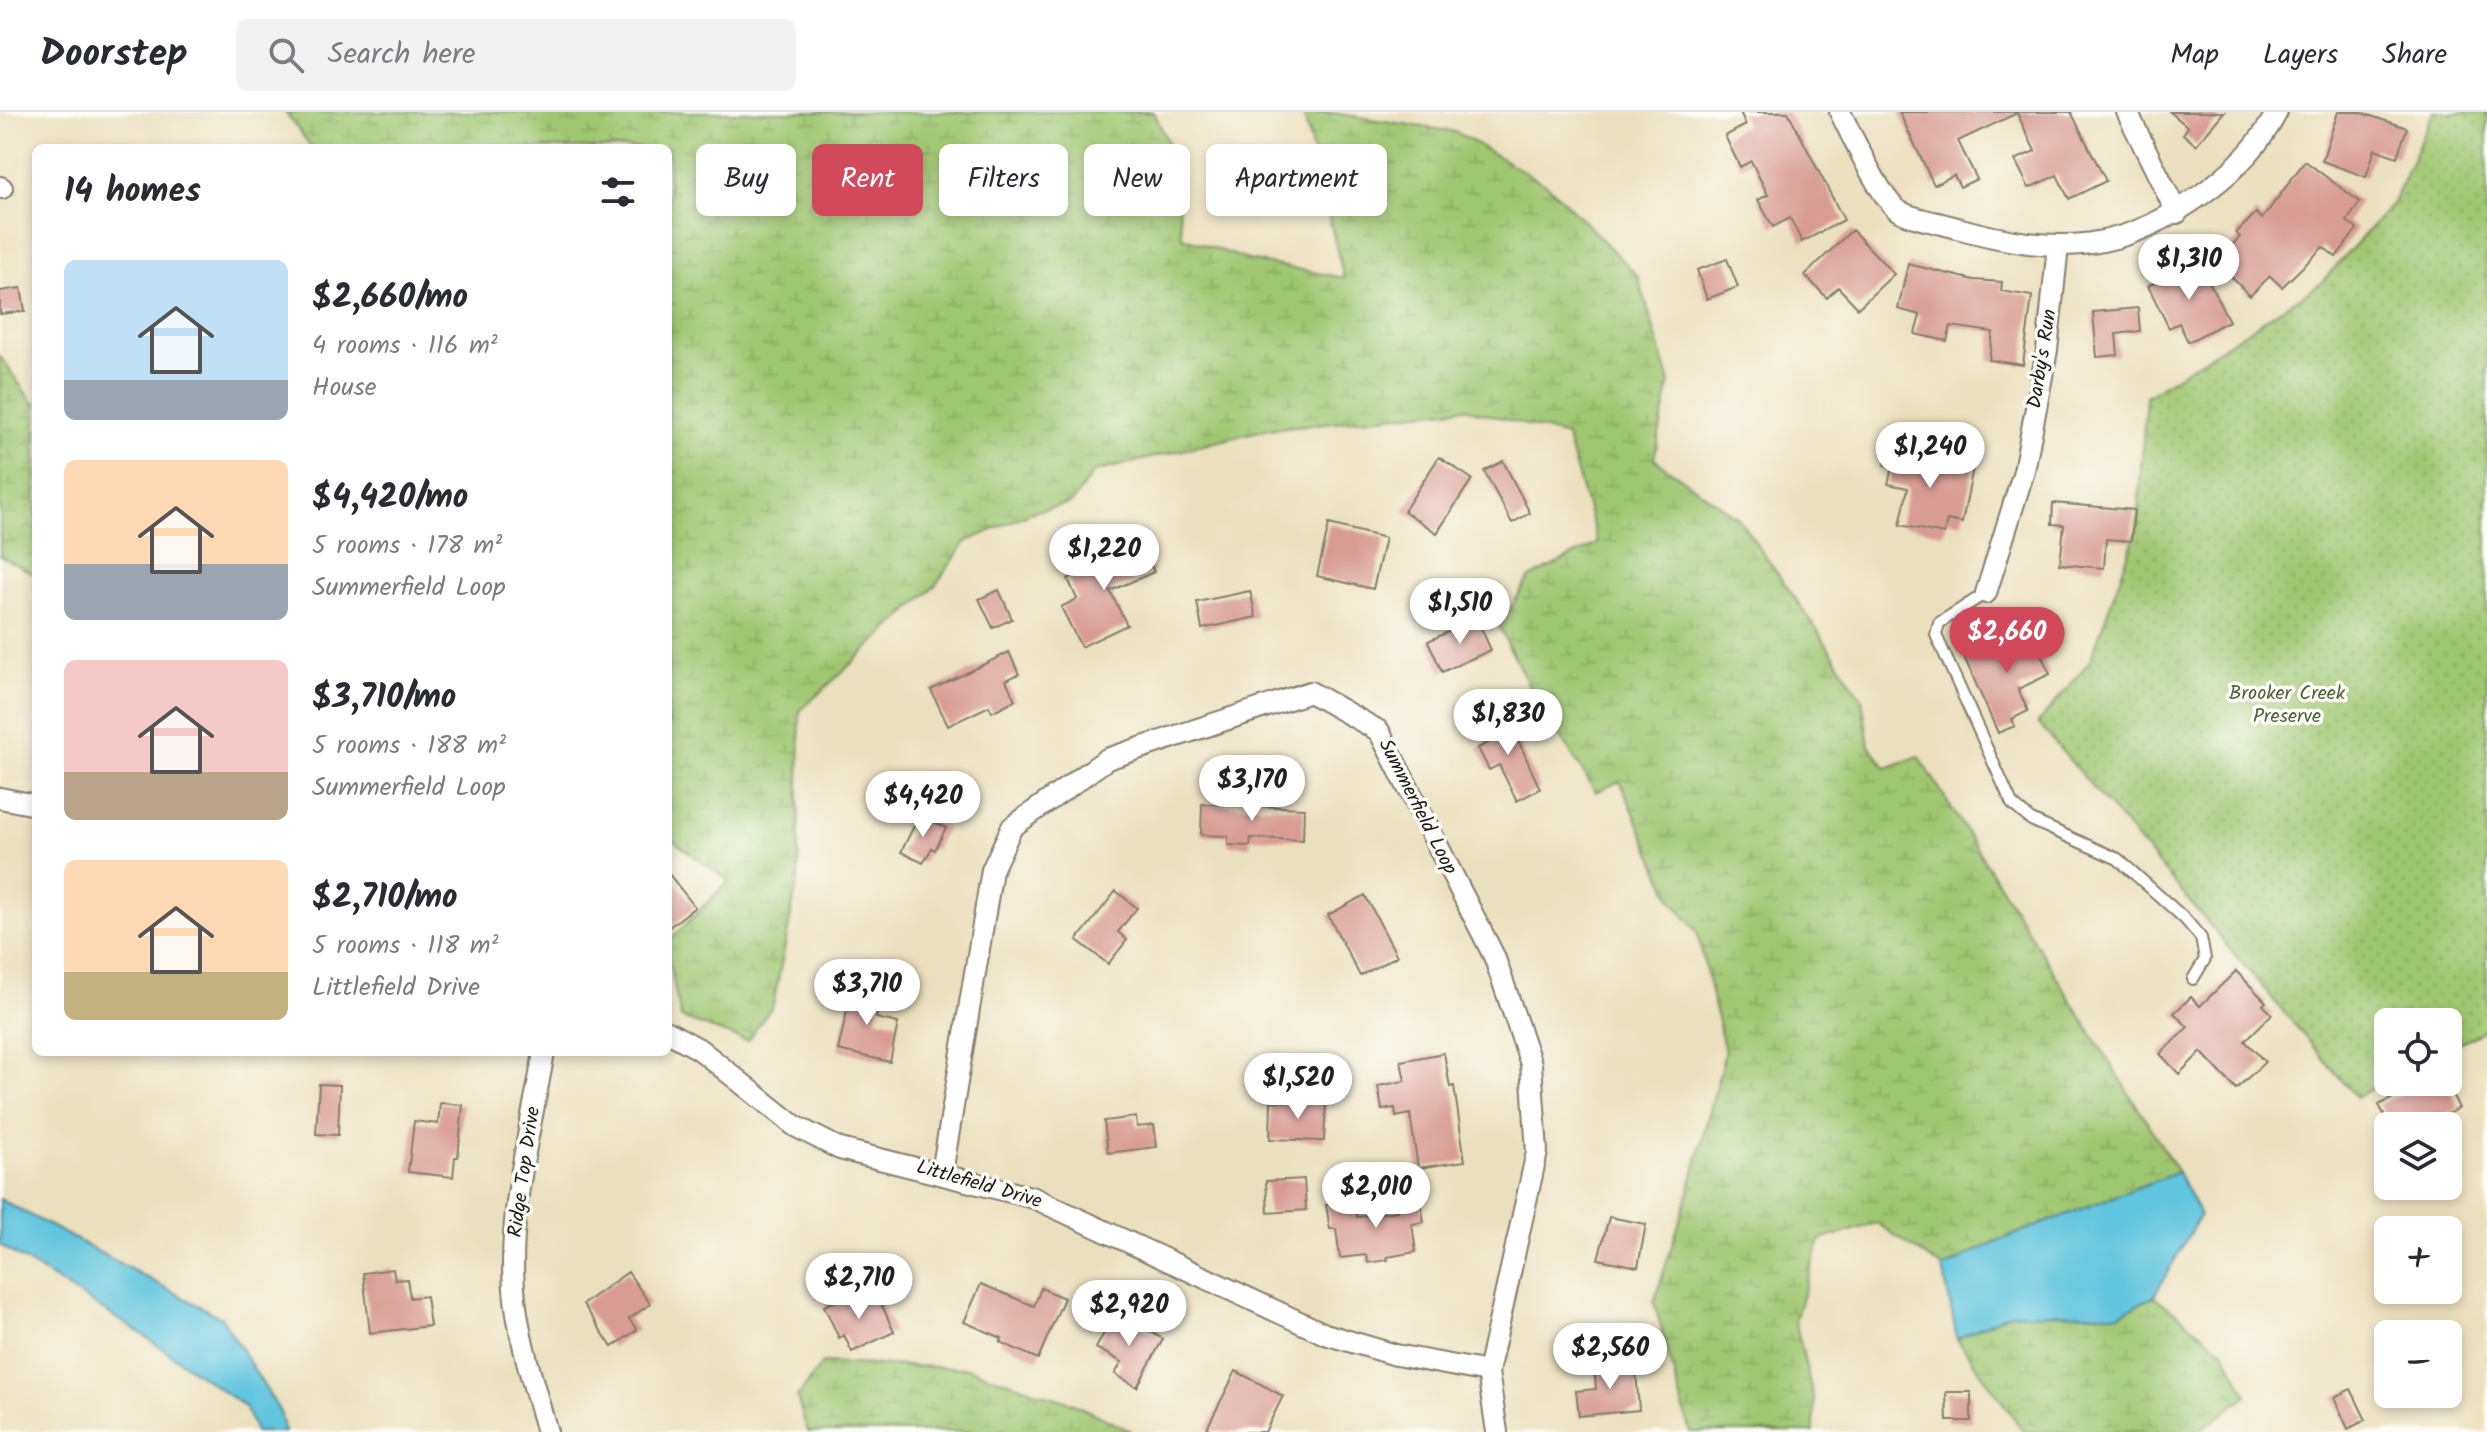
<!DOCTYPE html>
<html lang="en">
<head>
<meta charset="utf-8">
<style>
  body { margin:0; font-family:Kalam,sans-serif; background:#f2f2f3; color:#2b2b33; height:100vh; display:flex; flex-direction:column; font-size:30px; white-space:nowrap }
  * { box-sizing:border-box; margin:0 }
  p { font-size:26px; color:#7c7c81 }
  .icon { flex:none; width:44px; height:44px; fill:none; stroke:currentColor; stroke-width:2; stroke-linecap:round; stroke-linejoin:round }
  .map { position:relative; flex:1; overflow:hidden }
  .sheet { position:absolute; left:32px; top:32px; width:640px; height:912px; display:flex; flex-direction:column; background:#fff; border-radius:12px; box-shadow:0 4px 12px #0003 }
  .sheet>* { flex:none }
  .top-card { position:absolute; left:696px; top:32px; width:760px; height:72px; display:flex; gap:16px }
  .controls { position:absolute; left:2374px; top:896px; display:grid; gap:16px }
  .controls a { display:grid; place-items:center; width:88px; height:88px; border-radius:12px; background:#fff; box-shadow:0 4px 12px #0003; font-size:40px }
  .price { position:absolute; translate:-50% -68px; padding:0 18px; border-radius:28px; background:#fff; color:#222; font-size:26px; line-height:52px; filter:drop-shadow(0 2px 4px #0008) }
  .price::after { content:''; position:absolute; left:50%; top:48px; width:24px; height:18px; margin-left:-12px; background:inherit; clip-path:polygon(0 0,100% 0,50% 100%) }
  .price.selected { background:#d1495b; color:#fff }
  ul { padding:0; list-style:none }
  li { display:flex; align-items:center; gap:24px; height:200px; padding:0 32px }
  li span { display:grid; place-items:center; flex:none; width:224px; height:160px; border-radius:12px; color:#555 }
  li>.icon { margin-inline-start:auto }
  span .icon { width:96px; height:96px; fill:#fffc; stroke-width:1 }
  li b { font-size:34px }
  h2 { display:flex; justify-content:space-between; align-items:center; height:96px; padding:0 32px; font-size:34px }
  .chip { padding:0 28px; border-radius:12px; background:#fff; box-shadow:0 4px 12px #0003; font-size:28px; line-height:72px }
  .chip.selected { background:#d1495b; color:#fff }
  header { display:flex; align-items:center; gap:48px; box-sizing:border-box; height:112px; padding:0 40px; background:#fff; border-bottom:2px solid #e1e1e2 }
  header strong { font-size:38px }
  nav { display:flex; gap:44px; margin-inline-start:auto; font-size:28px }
  .search { width:560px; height:72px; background:#f2f2f3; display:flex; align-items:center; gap:20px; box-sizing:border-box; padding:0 28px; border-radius:12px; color:#7c7c81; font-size:30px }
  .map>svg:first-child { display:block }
  .wetland { fill:url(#wetland-marsh); stroke:#5e7146; stroke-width:2 }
  .park { fill:url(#park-dots); stroke:#5e7146; stroke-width:2 }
  .water { fill:#60c5de; stroke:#3e707d; stroke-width:2 }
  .building { fill:#d99c95 }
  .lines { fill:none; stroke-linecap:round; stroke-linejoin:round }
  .lane-casing { stroke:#847e6c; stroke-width:14 }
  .street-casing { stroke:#847e6c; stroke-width:24 }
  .lane { stroke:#fff; stroke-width:10 }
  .street { stroke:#fff; stroke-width:20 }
  .labels { text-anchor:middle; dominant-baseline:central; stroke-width:7; stroke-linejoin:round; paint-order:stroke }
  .street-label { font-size:20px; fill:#1c1c1c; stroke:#fdfcf7 }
  .park-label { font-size:20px; fill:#50603e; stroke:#fdfcf7 }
</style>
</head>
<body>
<header>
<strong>Doorstep</strong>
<div class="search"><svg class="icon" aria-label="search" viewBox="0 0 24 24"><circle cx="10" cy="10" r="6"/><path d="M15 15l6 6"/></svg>Search here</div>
<nav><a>Map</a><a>Layers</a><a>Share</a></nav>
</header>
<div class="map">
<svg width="2487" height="1320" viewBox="0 0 2487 1320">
  <defs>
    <pattern id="wetland-marsh" width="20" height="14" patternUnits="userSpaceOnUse" patternTransform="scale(2)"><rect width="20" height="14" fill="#9fc670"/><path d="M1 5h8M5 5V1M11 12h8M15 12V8" fill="none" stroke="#88aa60"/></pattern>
    <pattern id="park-dots" width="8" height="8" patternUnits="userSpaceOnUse" patternTransform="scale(2)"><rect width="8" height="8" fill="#9fc670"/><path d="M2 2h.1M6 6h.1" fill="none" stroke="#88aa60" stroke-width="1.8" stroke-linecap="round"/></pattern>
  </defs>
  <rect width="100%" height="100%" fill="#fdfcf7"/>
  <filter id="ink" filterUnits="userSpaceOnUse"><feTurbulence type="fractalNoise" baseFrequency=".0125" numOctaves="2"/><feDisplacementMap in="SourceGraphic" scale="16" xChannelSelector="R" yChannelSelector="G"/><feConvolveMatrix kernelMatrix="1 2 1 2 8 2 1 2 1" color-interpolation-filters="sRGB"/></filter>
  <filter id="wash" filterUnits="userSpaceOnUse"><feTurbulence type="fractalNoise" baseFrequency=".006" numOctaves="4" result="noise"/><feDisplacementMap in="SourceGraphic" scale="32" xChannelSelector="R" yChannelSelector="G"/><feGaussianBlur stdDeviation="1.8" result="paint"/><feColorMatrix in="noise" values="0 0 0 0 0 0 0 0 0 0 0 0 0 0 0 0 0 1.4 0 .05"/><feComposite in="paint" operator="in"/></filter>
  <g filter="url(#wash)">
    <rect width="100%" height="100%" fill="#ebe0bd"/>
    <path class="wetland" d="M285 0H1154L1172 40 1182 125 1248 148 1344 166 1303 0H1326L1456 20 1549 74 1638 164 1670 271 1654 347 1738 406 1814 513 1862 587 1869 633 1886 656 1919 644 2178 1060 1995 1130 1943 1156 1877 1111 1820 1128 1795 1208 1814 1289V1320H1690L1654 1190 1688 1083 1725 940 1697 820 1672 788 1620 669 1596 680 1531 578 1499 515 1529 466 1598 431 1566 324 1465 296 1268 317 1094 360 1071 391 1032 400 966 430 934 475 800 599 798 768 773 893 747 929 681 906 668 845V830L729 769 668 725V36H312Z
      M0 244 32 290 36 291V463L0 444Z
      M2154 1184 2224 1239 2247 1283 2200 1319 2191 1320H2024L1957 1227 2009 1201 2119 1202Z
      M822 1251 967 1256 1074 1292 1131 1319 808 1320 797 1286Z"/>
    <path class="park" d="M2433 0H2487V917L2448 937V910H2388V968L2356 985 2038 611 2090 549 2137 418 2146 284 2320 172 2393 91Z"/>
    <path class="water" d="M2178 1060 2200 1103 2154 1184 2119 1202 2009 1201 1957 1227 1943 1156 1995 1130Z
      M0 1087 222 1206 280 1300 285 1320H255L245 1295 143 1223 0 1133Z"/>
    <g id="blocks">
      <path class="building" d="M1740 0H1788L1844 108 1802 130 1790 106 1773 115 1758 88 1768 83 1751 49 1740 55 1725 24 1746 13Z
        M1899 0H2071L2106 69 2069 87 2057 63 2029 76 2015 48 2035 39 2017 1 1958 29 1977 67 1960 75 1954 63 1934 73Z
        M2170 0H2224L2196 33 2183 22 2188 15Z
        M2338 0H2359L2407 16 2397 45 2375 37 2366 65 2322 49Z
        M2305 49 2360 90 2347 109 2357 117 2336 145 2323 135 2282 175 2270 164 2250 184 2216 149 2240 125 2236 121 2256 101 2262 107Z
        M1852 118 1894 162 1858 196 1838 175 1827 186 1805 163Z
        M1727 147 1738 175 1707 187 1697 158Z
        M2198 148 2229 209 2188 230 2179 211 2169 216 2148 174Z
        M1908 152 1974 168 2002 170 2001 179 2032 184 2023 253 1989 248 1993 220 1951 214 1947 229 1915 222 1920 203 1898 197Z
        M21 176 25 199 0 202V179Z
        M2138 196 2140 219 2116 222 2118 243 2097 245 2093 200Z
        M1888 338 1973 356 1962 411 1947 408 1944 422 1900 413 1908 376 1888 372 1892 355 1885 353Z
        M1439 345 1472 367 1437 421 1404 399Z
        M1503 349 1530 401 1512 411 1484 359Z
        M2053 391 2134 398 2131 429 2106 427 2104 456 2060 452 2064 413 2052 412Z
        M1329 412 1385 426 1373 477 1317 464Z
        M1139 425 1154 460 1110 479 1127 513 1081 535 1061 495 1077 487 1068 467 1112 445 1109 438Z
        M999 478 1012 507 993 516 979 487Z
        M1250 479 1256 505 1202 517 1197 490Z
        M1477 507 1491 538 1442 560 1428 529Z
        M2027 513 2050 562 2018 577 2028 599 2012 607 2015 614 1998 621 1964 545Z
        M1009 540 1019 562 1006 568 1015 588 992 600 989 594 948 614 931 578Z
        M1506 601 1540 677 1517 689 1499 653 1489 658 1478 636 1488 631 1480 614Z
        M1202 692 1304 696 1303 728 1251 726 1250 734 1228 733V724L1201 723Z
        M920 702 946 716 935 738 932 736 923 751 901 740Z
        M668 761 695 795 668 816Z
        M1116 779 1137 796 1118 820 1127 828 1108 852 1077 828Z
        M1365 783 1397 844 1360 864 1328 803Z
        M2236 859 2266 890 2263 893 2272 902 2245 929 2265 950 2236 977 2201 940 2179 962 2160 942 2188 915 2174 901 2191 885 2200 894Z
        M853 873 882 880 876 906 898 911 890 950 838 938Z
        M1444 941 1450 975 1454 974 1465 1049 1418 1056 1410 1002 1396 1005 1395 996 1382 998 1378 974 1405 969 1401 949Z
        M2425 970H2446L2459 996 2424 1014H2390L2379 993Z
        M319 972 340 973 338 1023 316 1022Z
        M1271 989 1326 991 1324 1029 1270 1027Z
        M440 991 463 993 458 1045H455L453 1065 408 1060 414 1009 438 1012Z
        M1136 1005 1137 1015 1154 1013 1157 1035 1108 1041 1104 1009Z
        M1304 1067 1306 1098 1268 1101 1266 1069Z
        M1420 1085 1424 1110 1412 1112 1416 1140 1387 1145 1388 1148 1368 1151 1366 1143 1340 1146 1336 1117H1330L1326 1093 1354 1089 1357 1105 1397 1099 1395 1089Z
        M1609 1105 1646 1112 1638 1155 1598 1147Z
        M393 1157 395 1168 407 1167 410 1186 426 1184 430 1214 370 1221 363 1161Z
        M628 1160 650 1192 629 1207 637 1218 612 1235 583 1192Z
        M981 1172 1034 1194 1041 1176 1064 1186 1038 1247 1000 1230 1002 1226 964 1210Z
        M877 1182 894 1220 852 1240 844 1223 839 1226 824 1194 850 1183 855 1193Z
        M1115 1200 1163 1227 1137 1275 1115 1262 1122 1250 1096 1236Z
        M1621 1248 1622 1259 1636 1258 1639 1298 1579 1304 1576 1279 1596 1277 1594 1251Z
        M1236 1259 1283 1284 1265 1320H1215L1207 1316Z
        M2351 1277 2366 1308 2348 1317 2334 1285Z
        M1946 1280H1971V1309H1947Z"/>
    </g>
  </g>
  <g filter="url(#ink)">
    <use href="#blocks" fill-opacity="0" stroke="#847e6c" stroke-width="2"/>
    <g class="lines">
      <defs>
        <path id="lane" d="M1986 481 1939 511 1936 523 2012 692 2031 708 2118 747 2185 807 2201 826 2205 847 2193 867"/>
        <path id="street" d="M1840 0C1850 20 1882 89 1899 99 1912 107 1942 111 1957 116 2058 144 2124 142 2209 77 2238 55 2260 32 2277 0
          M2127 0 2177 101
          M0 75 2 76
          M1986 481 2024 359 2047 238 2058 134
          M0 686 36 693
          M668 920 699 937 795 1014 840 1037 1034 1086 1325 1222 1396 1243 1488 1260
          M544 940C531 1017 508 1098 514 1177 518 1225 534 1274 547 1320
          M942 1061 992 758 1012 715 1107 647 1310 580 1379 619 1494 844 1531 952 1537 1040 1488 1260 1497 1320"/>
      </defs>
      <use href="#lane" class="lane-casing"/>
      <use href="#street" class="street-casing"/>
      <use href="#lane" class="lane"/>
      <use href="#street" class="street"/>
    </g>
  </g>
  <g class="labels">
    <g class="street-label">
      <text transform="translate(2043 247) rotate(-81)">Darby's Run</text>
      <text transform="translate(1417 695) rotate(63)">Summerfield Loop</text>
      <text transform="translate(525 1060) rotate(-82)">Ridge Top Drive</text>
      <text transform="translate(979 1073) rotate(16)">Littlefield Drive</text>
    </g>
    <g class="park-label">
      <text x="2287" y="582">Brooker Creek<tspan x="2287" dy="23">Preserve</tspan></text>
    </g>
  </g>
</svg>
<div class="controls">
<a><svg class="icon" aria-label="locate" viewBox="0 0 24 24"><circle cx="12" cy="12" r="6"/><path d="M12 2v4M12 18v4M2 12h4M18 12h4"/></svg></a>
<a><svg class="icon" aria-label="layers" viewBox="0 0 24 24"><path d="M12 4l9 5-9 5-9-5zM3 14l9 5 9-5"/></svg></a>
<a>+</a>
<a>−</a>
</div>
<b class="price" style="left:2189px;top:190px">$1,310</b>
<b class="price" style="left:1930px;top:378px">$1,240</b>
<b class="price" style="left:1104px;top:480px">$1,220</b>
<b class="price" style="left:1460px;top:534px">$1,510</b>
<b class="price selected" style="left:2007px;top:563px">$2,660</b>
<b class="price" style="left:1508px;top:645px">$1,830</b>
<b class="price" style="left:1252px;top:711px">$3,170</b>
<b class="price" style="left:923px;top:727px">$4,420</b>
<b class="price" style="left:867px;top:915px">$3,710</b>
<b class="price" style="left:1298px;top:1009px">$1,520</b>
<b class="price" style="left:1376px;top:1118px">$2,010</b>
<b class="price" style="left:859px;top:1209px">$2,710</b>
<b class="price" style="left:1129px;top:1236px">$2,920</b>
<b class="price" style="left:1610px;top:1279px">$2,560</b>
<div class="top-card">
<a class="chip">Buy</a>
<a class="chip selected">Rent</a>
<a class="chip">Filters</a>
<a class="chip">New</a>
<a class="chip">Apartment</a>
</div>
<section class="sheet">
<h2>14 homes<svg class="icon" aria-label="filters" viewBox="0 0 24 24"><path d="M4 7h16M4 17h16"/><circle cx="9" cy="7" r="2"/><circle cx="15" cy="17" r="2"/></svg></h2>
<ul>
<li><span style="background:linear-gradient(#bfe0f5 75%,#9aa5b1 0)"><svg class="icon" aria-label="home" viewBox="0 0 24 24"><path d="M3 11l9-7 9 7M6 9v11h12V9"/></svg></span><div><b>$2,660/mo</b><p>4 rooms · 116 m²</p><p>House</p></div></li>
<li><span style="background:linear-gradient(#ffd9b3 65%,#9aa5b1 0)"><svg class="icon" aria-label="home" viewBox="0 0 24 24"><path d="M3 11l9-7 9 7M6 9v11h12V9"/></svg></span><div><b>$4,420/mo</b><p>5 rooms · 178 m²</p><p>Summerfield Loop</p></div></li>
<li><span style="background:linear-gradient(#f6c9c9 70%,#b9a48a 0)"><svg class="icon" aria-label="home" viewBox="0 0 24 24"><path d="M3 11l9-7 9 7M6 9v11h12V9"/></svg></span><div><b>$3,710/mo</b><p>5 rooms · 188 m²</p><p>Summerfield Loop</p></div></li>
<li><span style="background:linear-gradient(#ffd9b3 70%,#c2b280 0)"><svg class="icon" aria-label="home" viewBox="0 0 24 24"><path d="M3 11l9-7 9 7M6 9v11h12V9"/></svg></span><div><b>$2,710/mo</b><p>5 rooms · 118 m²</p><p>Littlefield Drive</p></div></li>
</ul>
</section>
</div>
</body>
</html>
